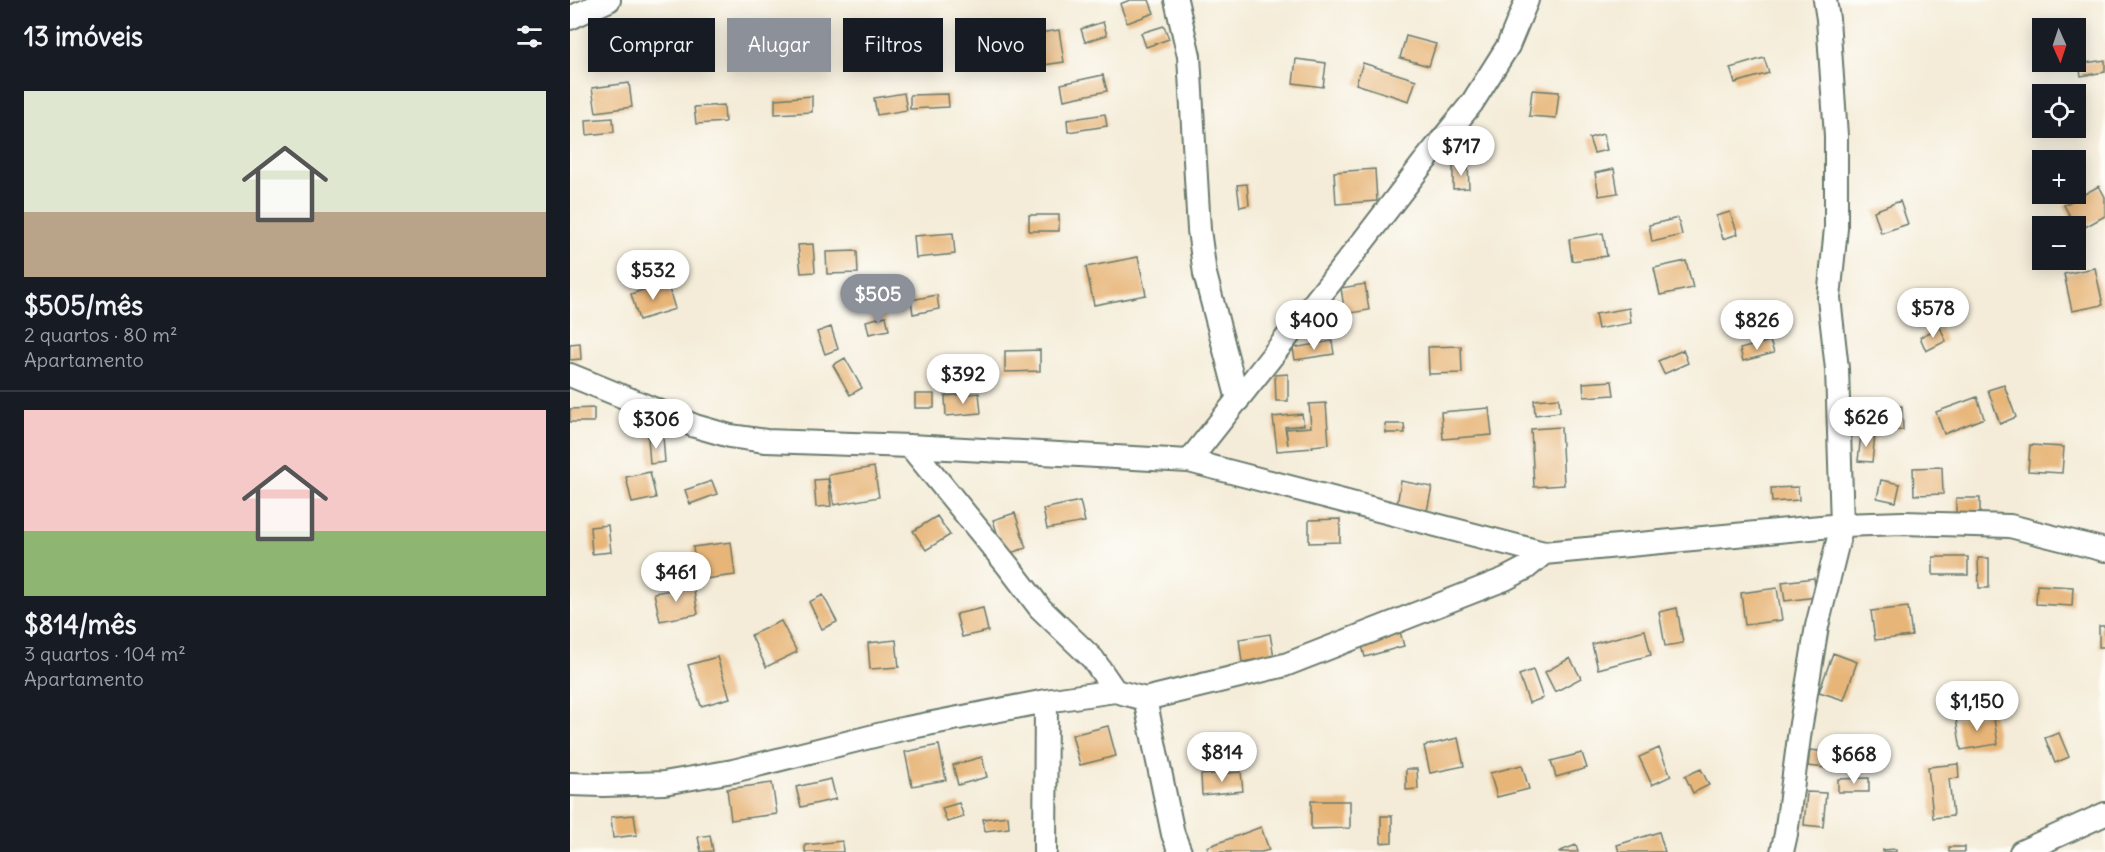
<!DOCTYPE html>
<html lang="pt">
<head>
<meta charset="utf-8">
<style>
  body { margin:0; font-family:Delius,sans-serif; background:#20242c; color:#f1f3f6; height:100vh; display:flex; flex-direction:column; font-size:22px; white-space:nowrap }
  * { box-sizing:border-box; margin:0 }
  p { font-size:20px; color:#9ea1a6 }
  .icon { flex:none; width:33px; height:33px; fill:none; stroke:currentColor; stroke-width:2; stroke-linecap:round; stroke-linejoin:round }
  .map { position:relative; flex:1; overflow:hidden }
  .panel { display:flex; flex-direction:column; background:#171b24; width:570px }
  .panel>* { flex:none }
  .banner { position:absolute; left:18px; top:18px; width:570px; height:54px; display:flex; gap:12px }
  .needle { width:39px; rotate:177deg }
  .tools { position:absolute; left:1462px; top:18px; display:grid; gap:12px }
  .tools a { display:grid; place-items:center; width:54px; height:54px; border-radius:0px; background:#171b24; box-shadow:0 3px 15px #0003; font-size:30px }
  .price { position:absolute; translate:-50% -51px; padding:0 14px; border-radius:21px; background:#fff; color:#222; font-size:20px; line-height:39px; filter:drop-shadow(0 2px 3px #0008) }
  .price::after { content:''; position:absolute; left:50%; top:36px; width:18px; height:14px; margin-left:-9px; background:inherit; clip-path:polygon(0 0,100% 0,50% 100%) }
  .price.current { background:#8c9099; color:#fff }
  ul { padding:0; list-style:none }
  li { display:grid; align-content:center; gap:12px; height:318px; padding:0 24px }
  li+li { border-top:2px solid #363941 }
  li span { display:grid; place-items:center; height:186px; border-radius:0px; color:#555 }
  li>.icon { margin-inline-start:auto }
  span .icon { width:108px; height:108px; fill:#fffc; stroke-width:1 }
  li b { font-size:26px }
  h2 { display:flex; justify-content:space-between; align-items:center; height:72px; padding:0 24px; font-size:26px }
  .tag { padding:0 21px; border-radius:0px; background:#171b24; box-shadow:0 3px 15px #0003; font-size:21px; line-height:54px }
  .tag.current { background:#8c9099; color:#fff }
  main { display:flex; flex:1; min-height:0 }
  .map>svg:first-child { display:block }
  .building { fill:#e7b578 }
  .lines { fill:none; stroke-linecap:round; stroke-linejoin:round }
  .minor-casing { stroke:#6a7a6d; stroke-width:26 }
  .minor { stroke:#fff; stroke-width:22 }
</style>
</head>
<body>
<main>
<section class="panel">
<h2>13 imóveis<svg class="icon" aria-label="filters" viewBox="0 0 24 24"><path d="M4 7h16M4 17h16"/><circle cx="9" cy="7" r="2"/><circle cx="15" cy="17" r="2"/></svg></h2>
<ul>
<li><span style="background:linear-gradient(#dfe7d0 65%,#b9a48a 0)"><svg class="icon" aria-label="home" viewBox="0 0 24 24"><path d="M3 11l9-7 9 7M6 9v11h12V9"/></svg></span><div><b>$505/mês</b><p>2 quartos · 80 m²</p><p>Apartamento</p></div></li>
<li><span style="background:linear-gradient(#f6c9c9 65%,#8fb573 0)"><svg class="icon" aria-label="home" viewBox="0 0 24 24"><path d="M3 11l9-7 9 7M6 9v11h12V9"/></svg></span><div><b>$814/mês</b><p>3 quartos · 104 m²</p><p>Apartamento</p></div></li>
</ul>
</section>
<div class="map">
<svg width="1535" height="852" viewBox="0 0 1535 852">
  <rect width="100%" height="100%" fill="#fdfcf7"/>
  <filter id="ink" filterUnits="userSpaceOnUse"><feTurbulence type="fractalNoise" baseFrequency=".0167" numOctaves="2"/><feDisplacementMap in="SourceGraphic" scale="12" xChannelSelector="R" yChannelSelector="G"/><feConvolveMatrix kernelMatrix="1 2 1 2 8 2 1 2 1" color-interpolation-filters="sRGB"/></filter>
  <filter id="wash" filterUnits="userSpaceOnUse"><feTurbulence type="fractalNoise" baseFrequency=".008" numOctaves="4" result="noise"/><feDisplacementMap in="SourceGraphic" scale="24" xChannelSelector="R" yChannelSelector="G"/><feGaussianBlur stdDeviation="1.35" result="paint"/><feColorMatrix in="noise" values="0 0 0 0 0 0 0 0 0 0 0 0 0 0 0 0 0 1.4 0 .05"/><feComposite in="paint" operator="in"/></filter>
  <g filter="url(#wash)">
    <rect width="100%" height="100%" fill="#f4ecd8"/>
    <g id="blocks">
      <path class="building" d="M560 0H579L584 13 557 23 550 4Z
        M533 22 537 35 515 42 511 29Z
        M594 26 599 39 576 47 571 33Z
        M322 28 328 42 298 55 292 41Z
        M489 30 494 62 467 66 462 34Z
        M836 36 866 44 859 66 830 58Z
        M69 40 74 63 60 66 55 43Z
        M448 49 449 61 418 66 416 54Z
        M1194 58 1199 73 1165 83 1160 68Z
        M726 59 756 63 753 87 723 83Z
        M1535 60V72L1511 76 1509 64Z
        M793 63 846 80 839 101 786 84Z
        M533 75 537 91 494 100 491 84Z
        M59 83 62 107 26 112 22 88Z
        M962 90 989 92 986 118 959 116Z
        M334 93 337 110 307 115 304 98Z
        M378 94 379 107 340 109V95Z
        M242 96V112L205 114V99Z
        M154 105 155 122 126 124 124 107Z
        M535 114 537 126 498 132 497 120Z
        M43 118 44 132 17 135 16 120Z
        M1033 134 1037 150 1024 153 1019 138Z
        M883 166H898L899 188 883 189Z
        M805 169 807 201 766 204 764 172Z
        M1044 169 1048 193 1029 196 1025 173Z
        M677 184 679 205 670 207 667 185Z
        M1529 186 1535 197V216L1508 231 1494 205Z
        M1330 201 1338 224 1311 233 1304 211Z
        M1160 212 1168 234 1153 239 1146 216Z
        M459 215H489V231H459Z
        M1108 218 1112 235 1082 242 1079 225Z
        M383 233 385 254 346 258 344 236Z
        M1033 233 1037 256 1002 261 999 239Z
        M243 244 245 272 231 273 228 245Z
        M287 251 288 273 257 274 256 252Z
        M568 257 576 295 524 305 516 267Z
        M1116 261 1123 288 1090 295 1084 268Z
        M1525 268 1533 305 1502 311 1494 274Z
        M97 282 105 309 69 320 61 294Z
        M795 284 799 310 775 314 771 288Z
        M367 295 369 309 343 314 341 300Z
        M1059 308 1061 323 1028 329 1025 314Z
        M316 316 319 330 299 334 296 321Z
        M261 327 268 349 255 354 247 332Z
        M1370 327 1376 341 1356 351 1350 337Z
        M762 341 764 354 725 360 723 348Z
        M1200 341 1204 353 1173 361 1170 349Z
        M10 343 11 359 0 360V344Z
        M891 346 892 373 859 374 858 347Z
        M470 350V371L435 372V351Z
        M1113 350 1118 363 1094 374 1088 361Z
        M275 358 292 388 280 395 263 365Z
        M718 374V401H706L705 375Z
        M1042 381 1044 395 1014 397 1013 383Z
        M1434 385 1446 417 1430 424 1418 390Z
        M409 393 411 413 376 416 375 396Z
        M345 394H364V408H345Z
        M1407 397 1414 418 1374 434 1366 412Z
        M989 398 990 412 965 415 964 400Z
        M756 403 759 444 742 446 743 448 707 451 703 417 732 414 734 425 715 427 718 445 716 429 741 427 739 404Z
        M1332 406 1333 430 1300 431 1299 407Z
        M24 408V422H0V409Z
        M919 408 922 435 873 439 871 412Z
        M815 424H834L835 433H816Z
        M991 427 994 485 964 487 961 429Z
        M1291 434 1305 435 1302 462 1288 461Z
        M93 436 95 462 80 464 78 437Z
        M1460 445 1494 447 1492 473 1458 471Z
        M304 467 309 497 264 505 258 475Z
        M1372 467 1373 494 1344 495 1343 468Z
        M80 472 86 498 62 503 56 477Z
        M258 479 261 506 246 507 244 480Z
        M1311 480 1330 484 1326 502 1307 498Z
        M142 481 147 494 120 504 115 490Z
        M831 481 862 487 857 511 827 505Z
        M1228 487 1229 500 1202 502 1201 488Z
        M1386 498H1410V515H1386Z
        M510 501 515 522 477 529 473 509Z
        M445 513 456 548 434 555 423 520Z
        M367 516 380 535 356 550 343 531Z
        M770 519V542L739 543V520Z
        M38 525 41 552 22 554 20 527Z
        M161 542 165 575 127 580 123 547Z
        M1363 557H1398V575H1363Z
        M1408 558H1419V588H1409Z
        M1244 578 1246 597 1215 601 1212 582Z
        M1467 585 1503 587 1502 606 1466 604Z
        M123 586 128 614 90 621 84 593Z
        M1207 588 1212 620 1175 625 1171 593Z
        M253 595 267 622 252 629 239 602Z
        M1338 607 1342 636 1305 640 1301 611Z
        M413 608 418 631 392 637 386 614Z
        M1107 608 1113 643 1095 646 1089 612Z
        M211 621 227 652 196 667 181 635Z
        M1529 626H1535V647H1529Z
        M1075 630 1081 655 1028 669 1022 644Z
        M830 632 834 646 795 657 791 642Z
        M700 634 704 657 672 662 669 639Z
        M326 640 329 667 300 669 298 643Z
        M1263 653 1287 662 1274 700 1249 692Z
        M147 657 160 698 131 706 118 665Z
        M1000 658 1011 678 985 692 975 672Z
        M963 670 973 698 959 703 949 675Z
        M1423 713 1428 744 1391 750 1386 719Z
        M538 726 546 756 510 765 502 735Z
        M1489 733 1499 757 1485 763 1475 738Z
        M888 738 894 766 860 773 854 746Z
        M369 745 376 780 342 786 335 752Z
        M1089 748 1101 776 1082 785 1069 757Z
        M1240 750 1258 752 1256 768 1238 766Z
        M1012 753 1017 768 986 777 981 761Z
        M412 757 417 777 388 785 383 765Z
        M1388 764 1389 778 1379 779 1383 816 1363 818 1358 767Z
        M952 765 959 789 927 797 920 773Z
        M836 769H847L848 789 836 790Z
        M1131 769 1139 785 1123 793 1115 776Z
        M671 772 673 791 632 795 631 775Z
        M1299 778V792H1268V779Z
        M261 779 266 799 231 807 226 787Z
        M202 783 207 814 161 820 157 789Z
        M1237 792 1256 793 1253 827 1234 825Z
        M741 801H780V828L741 829Z
        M389 803 394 817 377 822 372 808Z
        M64 815 67 835 43 838 41 817Z
        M438 816 439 828 415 831 413 819Z
        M811 816H822V842L811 843Z
        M691 827 699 850 692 852H639L637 847Z
        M1089 832 1095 852H1049L1047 845Z
        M140 835 143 851 131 852 128 837Z
        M272 841 273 852H235V845Z
        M1006 845 1008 852H988Z
        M1379 847H1395V852H1379Z
        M1326 849V852H1313V850Z"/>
    </g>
  </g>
  <g filter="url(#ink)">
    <use href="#blocks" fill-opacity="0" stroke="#6a7a6d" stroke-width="1.5"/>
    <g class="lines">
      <defs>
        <path id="minor" d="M606 0 619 56 629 230 635 274 668 400
          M0 18 39 0
          M0 375 125 426 160 436 196 441 340 446 619 461 974 553
          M340 446 438 566 470 608 523 659 545 691
          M619 461 794 240 854 162 902 103 938 46 957 0
          M575 699 603 834 610 852
          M0 784 33 785 94 783 163 771 332 729 476 701 545 691 575 699 715 665 935 579 956 568 974 553 1272 525 1333 523 1440 526 1535 550
          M475 852 476 701
          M1212 852 1216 834 1230 730 1247 626 1272 525 1267 369 1259 298 1266 228V136L1258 19 1255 0
          M1451 852 1535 814"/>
      </defs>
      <use href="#minor" class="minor-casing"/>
      <use href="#minor" class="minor"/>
    </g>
  </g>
</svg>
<div class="tools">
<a><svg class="needle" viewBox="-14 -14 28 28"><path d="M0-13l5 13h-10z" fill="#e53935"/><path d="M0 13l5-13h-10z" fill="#9ea1a6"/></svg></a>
<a><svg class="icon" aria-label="locate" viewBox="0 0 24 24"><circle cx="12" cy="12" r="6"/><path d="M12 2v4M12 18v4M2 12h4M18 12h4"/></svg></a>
<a>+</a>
<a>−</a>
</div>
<b class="price" style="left:891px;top:177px">$717</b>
<b class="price" style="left:83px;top:301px">$532</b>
<b class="price current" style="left:308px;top:325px">$505</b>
<b class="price" style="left:1363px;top:339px">$578</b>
<b class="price" style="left:744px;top:351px">$400</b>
<b class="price" style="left:1187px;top:351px">$826</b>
<b class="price" style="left:393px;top:405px">$392</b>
<b class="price" style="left:1296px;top:448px">$626</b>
<b class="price" style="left:86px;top:450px">$306</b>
<b class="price" style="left:106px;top:603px">$461</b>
<b class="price" style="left:1407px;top:732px">$1,150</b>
<b class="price" style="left:652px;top:783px">$814</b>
<b class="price" style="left:1284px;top:785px">$668</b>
<div class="banner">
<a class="tag">Comprar</a>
<a class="tag current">Alugar</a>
<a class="tag">Filtros</a>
<a class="tag">Novo</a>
</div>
</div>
</main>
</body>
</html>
